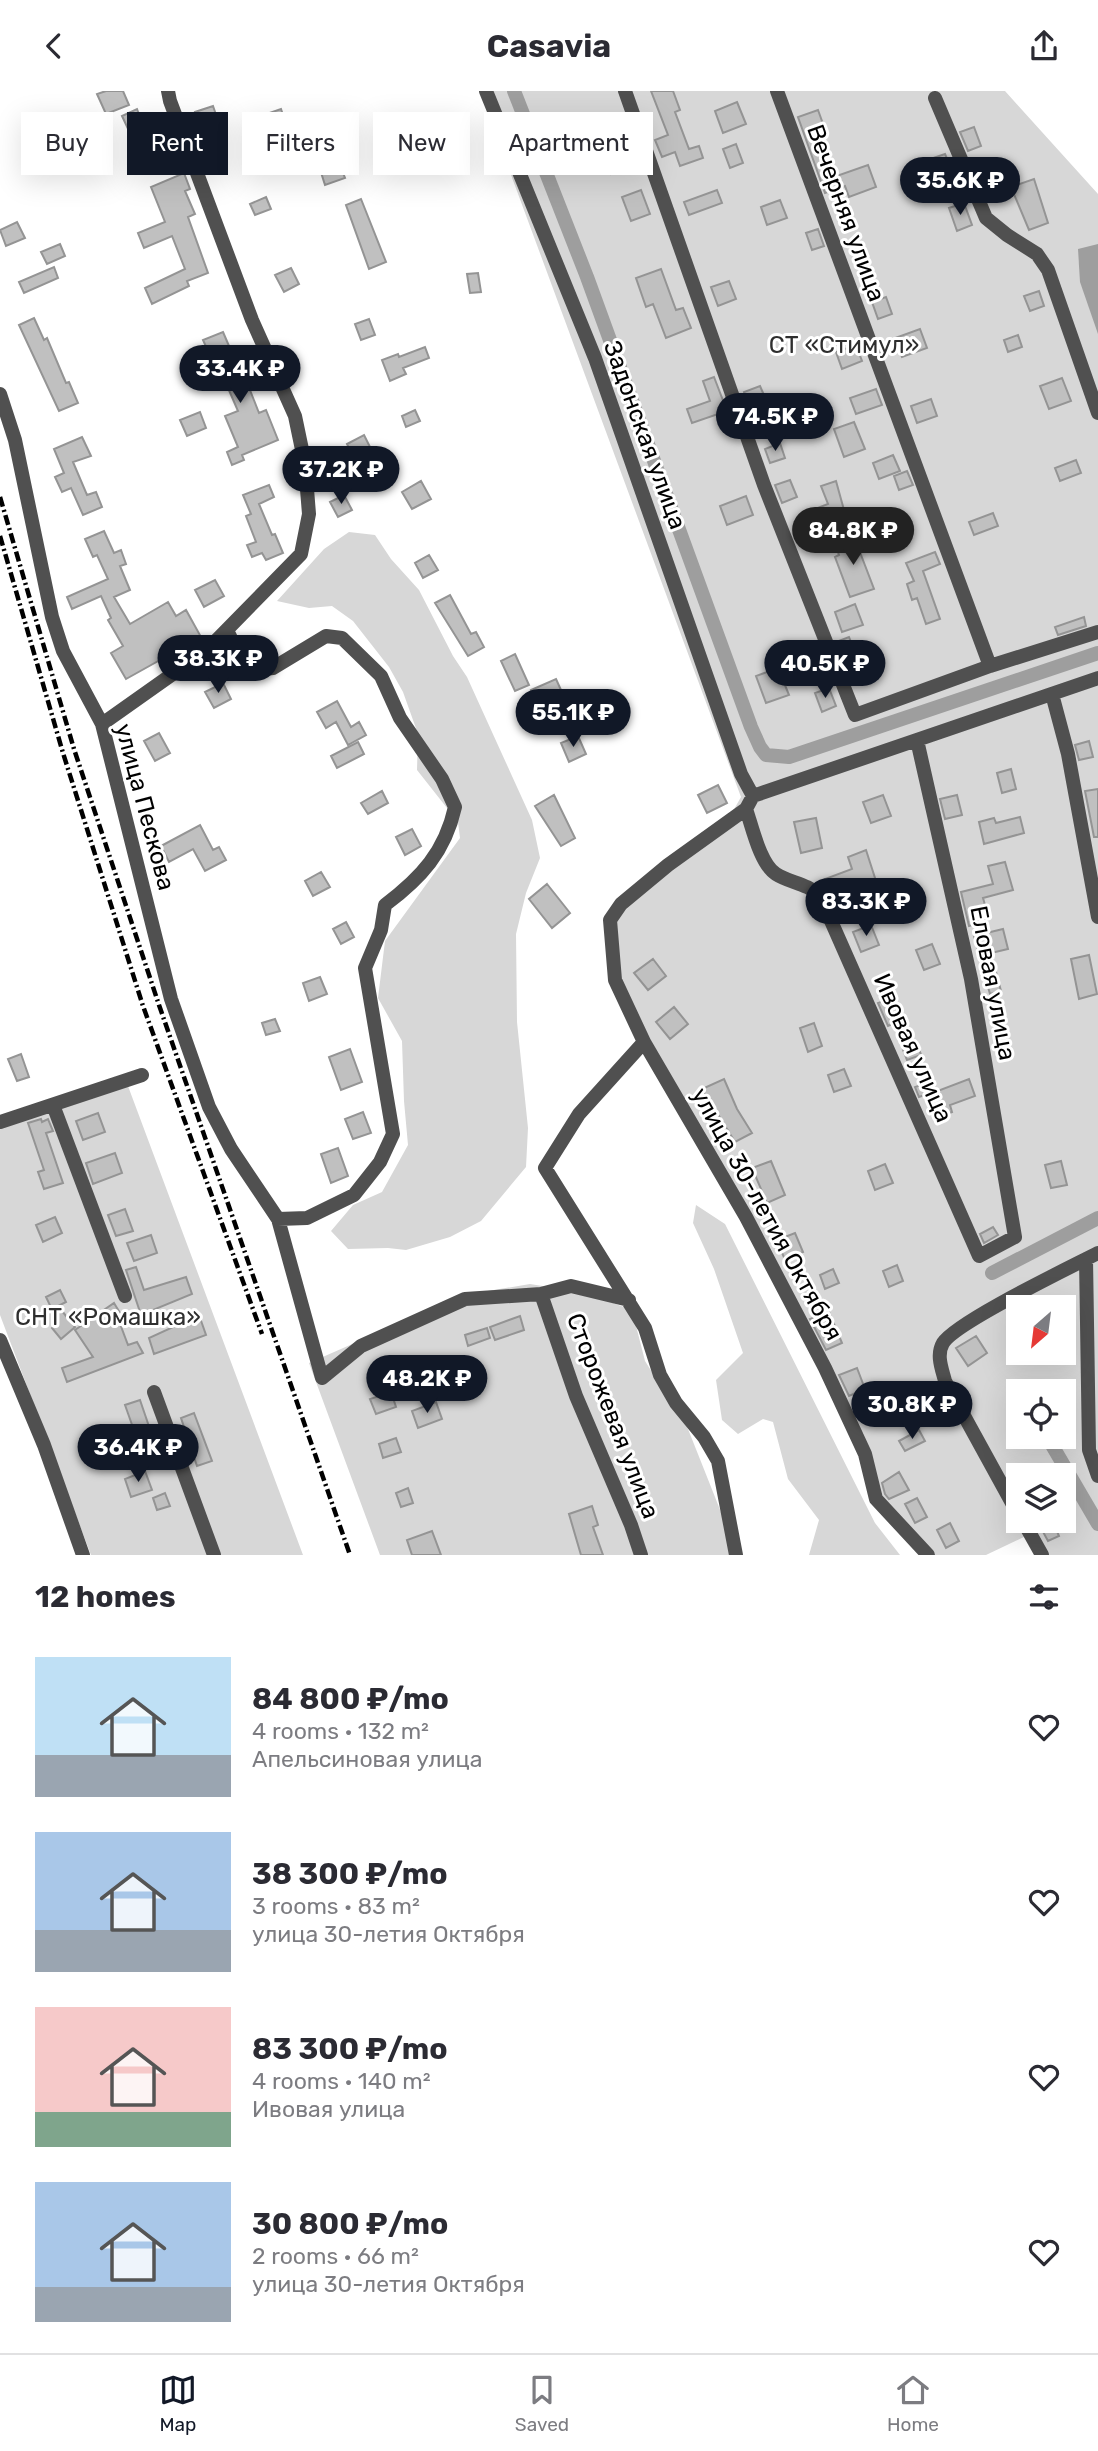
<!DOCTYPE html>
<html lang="en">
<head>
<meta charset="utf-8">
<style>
  body { margin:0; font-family:Rubik,sans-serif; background:#f2f2f3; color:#2b2b33; height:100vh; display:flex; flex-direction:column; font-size:26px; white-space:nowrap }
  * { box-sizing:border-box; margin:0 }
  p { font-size:23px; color:#7c7c81 }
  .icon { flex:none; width:38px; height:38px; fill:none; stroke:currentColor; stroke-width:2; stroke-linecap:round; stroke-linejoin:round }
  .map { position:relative; height:1464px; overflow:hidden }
  .side { display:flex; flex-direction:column; background:#fff; flex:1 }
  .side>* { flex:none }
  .top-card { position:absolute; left:21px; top:21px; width:700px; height:63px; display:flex; gap:14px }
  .needle { width:46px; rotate:208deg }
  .buttons { position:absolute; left:1006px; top:1204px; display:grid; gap:14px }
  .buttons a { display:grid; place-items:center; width:70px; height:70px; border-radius:0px; background:#fff; box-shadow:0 7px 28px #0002; font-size:35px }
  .price { position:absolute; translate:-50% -60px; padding:0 16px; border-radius:24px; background:#111827; color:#fff; font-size:23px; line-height:46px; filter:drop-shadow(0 2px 4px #0008) }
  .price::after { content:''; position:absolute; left:50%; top:42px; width:21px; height:16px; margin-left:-10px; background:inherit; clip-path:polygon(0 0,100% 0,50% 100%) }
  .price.current { background:#222; color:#fff }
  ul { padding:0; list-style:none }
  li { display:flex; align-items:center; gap:21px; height:175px; padding:0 35px }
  li span { display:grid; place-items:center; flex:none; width:196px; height:140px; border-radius:0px; color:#555 }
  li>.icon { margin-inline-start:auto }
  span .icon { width:84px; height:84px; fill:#fffc; stroke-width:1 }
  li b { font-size:30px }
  h2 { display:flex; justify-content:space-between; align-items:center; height:84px; padding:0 35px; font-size:30px }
  .tag { padding:0 24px; border-radius:0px; background:#fff; box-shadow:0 7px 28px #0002; font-size:24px; line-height:63px }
  .tag.current { background:#111827; color:#fff }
  header { display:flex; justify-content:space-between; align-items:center; height:91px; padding:0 35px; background:#fff; font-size:32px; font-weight:700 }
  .menu { display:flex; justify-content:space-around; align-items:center; height:98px; border-top:2px solid #e1e1e2; background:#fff; font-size:19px; color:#7c7c81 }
  .menu a { display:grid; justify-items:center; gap:4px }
  .menu .current { color:#111827 }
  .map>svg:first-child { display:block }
  .green { fill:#d7d7d7; fill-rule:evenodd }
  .water { fill:#9e9e9e }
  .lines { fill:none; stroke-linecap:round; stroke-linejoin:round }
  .canal { stroke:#9e9e9e; stroke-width:14 }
  .building { fill:#c0c0c0; stroke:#949494; stroke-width:2 }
  .minor { stroke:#505050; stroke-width:14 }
  .tertiary { stroke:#505050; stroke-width:14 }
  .rail { stroke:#000; stroke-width:4.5; stroke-dasharray:10 3.5 2 3.5; stroke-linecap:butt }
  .labels { text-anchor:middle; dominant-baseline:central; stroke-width:6; stroke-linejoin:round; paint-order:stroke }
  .street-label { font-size:24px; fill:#000; stroke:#fff }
  .park-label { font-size:24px; fill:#2e2e2e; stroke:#fff }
</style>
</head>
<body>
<header><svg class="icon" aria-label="back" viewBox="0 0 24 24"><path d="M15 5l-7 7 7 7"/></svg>Casavia<svg class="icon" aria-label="share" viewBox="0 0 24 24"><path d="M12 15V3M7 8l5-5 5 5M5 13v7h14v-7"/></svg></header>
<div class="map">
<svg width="1098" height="1464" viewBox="0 0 1098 1464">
  <rect width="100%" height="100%" fill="#fff"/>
  <path class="green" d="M480 0H1005L1098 103V1464H1037L1026 1445 986 1464H926L881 1410 778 1193 636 941 610 857 613 824 732 722 741 706ZM1018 1216H1064V1262H1018ZM1018 1300H1064V1346H1018ZM1018 1384H1064V1430H1018Z
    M349 441 375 444 391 468 419 499 453 565 467 586 532 729 540 767 526 802 516 843 517 931 528 1037 526 1076 481 1130 450 1146 406 1159 388 1157 348 1158 331 1140 353 1114 382 1101 408 1054 404 1010 402 950 378 907 385 850 460 747 458 731 417 679 418 643 403 601 389 576 353 530 332 515 309 517 277 510 324 458Z
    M125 987 303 1464H91L0 1224V1030Z
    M696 1114 725 1133 875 1432 900 1464H809L819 1429 788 1388 773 1331 763 1328 738 1343 722 1329 716 1289 743 1262 714 1178 693 1132Z
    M530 1193 586 1202 632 1219 645 1270 688 1338 738 1464H380L309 1272 464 1204Z"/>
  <path class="water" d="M1098 153V243L1080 191 1078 158Z"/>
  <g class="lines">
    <path class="canal" d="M514 0 587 186 751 636 760 656 766 664 789 666 1098 562
      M992 1182 1098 1127
      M1049 1349 1098 1433"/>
  </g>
  <path class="building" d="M106 0H123L129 14 106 23 97 3Z
    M651 0H673L680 19 675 21 689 58 699 55 703 67 680 75 675 61 662 66 655 49 668 44Z
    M737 11 746 33 723 42 715 20Z
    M213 15 220 35 201 41 195 21Z
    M137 18 143 34 129 40 122 25Z
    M281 18 288 39 267 45 261 25Z
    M818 19 827 44 818 47 832 85 834 86 868 74 876 96 849 106 845 95 825 102 798 26Z
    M610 33 627 77 611 83 594 39Z
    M974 36 981 55 968 60 960 41Z
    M329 46 345 87 325 94 312 53Z
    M736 53 743 72 730 77 723 58Z
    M945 63 950 75 935 80 930 68Z
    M184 82 190 98 185 100 195 123 188 126 208 182 187 190 189 195 152 213 145 197 185 178 172 145 144 157 138 142 165 131 151 96Z
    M1034 88 1048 132 1029 139 1011 96Z
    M641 99 650 123 631 130 622 106Z
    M717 99 722 112 689 124 684 111Z
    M266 106 271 118 255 124 250 113Z
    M361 108 386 171 369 178 346 114Z
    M780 109 787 127 767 134 761 116Z
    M964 112 972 134 957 140 949 117Z
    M17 131 25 147 6 155 0 139Z
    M818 138 824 155 812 159 806 142Z
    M60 153 65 165 47 173 41 161Z
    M54 176 58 187 24 202 19 191Z
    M291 177 299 193 284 201 275 184Z
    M661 178 676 219 683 217 691 237 666 247 653 213 646 216 636 187Z
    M478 182 481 201 470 202 467 183Z
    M729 190 736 208 718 215 711 196Z
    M1039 200 1044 215 1030 220 1024 205Z
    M886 206 892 223 878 228 872 211Z
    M34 227 44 249 47 247 66 292 69 291 78 312 59 320 19 234Z
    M369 228 375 244 361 249 355 233Z
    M920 238 927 257 902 266 895 247Z
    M223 241 229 255 226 256 240 291 246 289 259 322 266 319 278 349 242 364 244 369 232 374 227 361 238 356 225 325 238 320 222 283 219 284 203 249Z
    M1018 244 1022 256 1008 261 1004 249Z
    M856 254 862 270 842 278 836 261Z
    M425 256 429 267 403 277 406 283 390 290 382 269 398 263 399 266Z
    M714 286 727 320 692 332 687 318 710 310 703 290Z
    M1062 287 1071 310 1049 318 1040 295Z
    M760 295 767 311 750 318 744 301Z
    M876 298 882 314 856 323 850 307Z
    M931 308 937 325 917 332 911 315Z
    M415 319 420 330 406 336 402 325Z
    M200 321 206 337 187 345 180 329Z
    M854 331 865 358 844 366 834 338Z
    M364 344 372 360 355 369 347 353Z
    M82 346 91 365 73 371 87 404 96 401 102 416 83 424 71 397 62 401 55 386 64 382 54 358Z
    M780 352 785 367 770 372 765 358Z
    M893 364 900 380 879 388 873 372Z
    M1076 369 1081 382 1060 390 1055 377Z
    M907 380 913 394 899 399 894 385Z
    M790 389 797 406 782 412 775 394Z
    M421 390 431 408 412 418 402 401Z
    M836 390 844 419 834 422 840 438 825 443 815 418 828 413 821 395Z
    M269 394 274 406 259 413 272 444 275 443 283 462 266 469 262 462 252 466 247 454 256 451 246 425 251 423 243 404Z
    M344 404 352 419 338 426 330 411Z
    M746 405 753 424 727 434 720 415Z
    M993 422 998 435 974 444 969 431Z
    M104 440 114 462 121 459 126 473 120 475 130 499 114 506 130 533 168 511 176 525 186 519 201 546 126 588 111 562 123 555 108 529 111 527 101 505 72 518 67 506 108 488 97 464 93 466 85 448Z
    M853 443 874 498 850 506 835 466 839 464 834 450Z
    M935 461 940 473 923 480 940 528 926 533 917 507 912 509 907 493 914 490 906 472Z
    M429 464 438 479 423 487 415 472Z
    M215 489 224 505 204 516 195 499Z
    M450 504 471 543 476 541 484 556 468 565 435 512Z
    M855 513 863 534 842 541 835 521Z
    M1084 526 1086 535 1058 544 1055 536Z
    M849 546 859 572 847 576 836 551Z
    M515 563 529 594 515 600 501 570Z
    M778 577 789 604 766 612 756 585Z
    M556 588 561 599 536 610 531 599Z
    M223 592 231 608 214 617 205 601Z
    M829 597 836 615 822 621 815 602Z
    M337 610 351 636 359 631 366 644 348 654 336 631 326 637 317 621Z
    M159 642 170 662 155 670 144 650Z
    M578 645 586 663 569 671 561 652Z
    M1089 650 1093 666 1079 669 1075 654Z
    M358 651 364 663 337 677 331 665Z
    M1011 678 1016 698 1002 702 997 682Z
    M718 694 727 712 707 722 698 704Z
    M1098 698V746H1094L1085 700Z
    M382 700 388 712 368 723 361 712Z
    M554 704 575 747 561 755 535 715Z
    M883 704 891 725 871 732 863 711Z
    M957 704 962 724 945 728 940 708Z
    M1020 726 1024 742 984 753 979 731 994 727 996 732Z
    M816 727 822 757 801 762 794 731Z
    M200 734 213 759 219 756 226 769 205 780 193 758 169 771 161 755Z
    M412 738 421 755 405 764 396 746Z
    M866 759 885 818 869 824 858 795 831 805 825 788 852 778 848 766Z
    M1005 771 1013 799 983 807 985 814 975 816 980 832 969 835 961 801 993 793 988 775Z
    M321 781 330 796 313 805 305 790Z
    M547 793 570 822 552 837 529 808Z
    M346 831 354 846 341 853 333 838Z
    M871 834 879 854 861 861 853 841Z
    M1003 838 1008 858 991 862 1001 900 990 903 974 845Z
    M932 853 940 873 924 879 916 859Z
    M1089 864 1097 903 1079 908 1071 868Z
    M653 868 666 885 648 899 634 882Z
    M320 886 327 903 309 910 303 892Z
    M892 907 900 930 888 935 878 912Z
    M674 916 688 933 670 948 656 931Z
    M275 928 280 940 266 944 262 932Z
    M814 932 822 955 808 961 800 937Z
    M917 951 921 964 907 969 902 956Z
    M350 958 362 991 341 999 329 966Z
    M21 963 29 986 17 990 8 968Z
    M844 978 851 995 834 1001 828 984Z
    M724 988 737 1018 752 1042 735 1051 719 1025 718 1026 711 1016 702 998Z
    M969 988 975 1005 950 1014 952 1021 935 1027 927 1004Z
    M930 991 934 1001 919 1006 915 996Z
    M363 1021 371 1042 353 1048 345 1028Z
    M98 1022 105 1041 83 1049 76 1030Z
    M41 1028 42 1031 48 1028 53 1040 46 1042 63 1092 44 1098 38 1081 44 1079 28 1032Z
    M338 1057 348 1085 331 1092 321 1063Z
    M115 1062 122 1082 93 1093 86 1072Z
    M771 1070 785 1104 767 1112 752 1077Z
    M1061 1070 1067 1094 1051 1097 1045 1074Z
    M885 1073 893 1092 875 1099 868 1080Z
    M125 1118 133 1140 116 1145 108 1124Z
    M55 1126 62 1142 43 1151 36 1134Z
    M993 1136 998 1144 984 1152 980 1143Z
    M795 1142 803 1161 785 1169 777 1149Z
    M151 1144 157 1162 134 1170 127 1152Z
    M897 1174 903 1190 889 1196 883 1180Z
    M136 1176 144 1199 186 1186 192 1203 141 1224 126 1179Z
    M833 1178 839 1192 825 1198 820 1184Z
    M60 1199 66 1211 58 1215 75 1236 61 1248 52 1237 58 1231 46 1206Z
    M114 1212 123 1227 119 1230 128 1254 137 1251 143 1262 67 1291 62 1277 93 1266 75 1239Z
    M829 1221 842 1252 826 1259 810 1228Z
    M199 1224 206 1244 154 1263 149 1247Z
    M520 1225 524 1239 495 1249 490 1236Z
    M487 1237 490 1247 468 1255 465 1244Z
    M976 1245 987 1262 968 1275 956 1257Z
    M857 1277 865 1298 849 1305 839 1284Z
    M391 1301 396 1316 376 1323 370 1308Z
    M140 1309 157 1359 138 1366 132 1347 136 1345 125 1314Z
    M436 1311 442 1328 418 1337 412 1320Z
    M194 1322 212 1370 197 1375 181 1327Z
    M919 1339 925 1350 905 1360 899 1350Z
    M396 1347 401 1361 383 1367 379 1353Z
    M145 1380 152 1399 131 1406 125 1388Z
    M899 1381 909 1399 889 1408 885 1403 882 1392Z
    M408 1397 413 1412 401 1416 396 1402Z
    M165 1402 170 1415 157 1419 153 1407Z
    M917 1407 927 1426 915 1432 905 1413Z
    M592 1415 598 1434 593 1436 603 1464H581L569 1423Z
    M950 1432 959 1450 946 1457 937 1439Z
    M1054 1433 1059 1445 1048 1450 1042 1439Z
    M432 1440 441 1464H412L407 1449Z"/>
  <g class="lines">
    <path class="minor" d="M486 0 595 267 741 683 753 705
      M625 0 764 394 855 624 990 575 1098 541
      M777 0 990 575
      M935 7 986 127 1007 144 1037 163 1048 179 1098 322
      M0 303 15 349 52 526 63 560 102 633 171 908 209 1016 231 1058 278 1128 322 1287 361 1255 465 1208 541 1203 571 1195 629 1209
      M227 539 238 563 255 579 273 577 326 545 342 547 381 585 400 627 442 688 455 716C445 761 421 787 385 814L381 839 365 877 393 1043 380 1071 354 1104 307 1127 278 1128
      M1052 603 1068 663 1098 826
      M102 633 208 558 301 463 309 423 305 373 295 325 252 229 170 10 168 0
      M746 718C752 735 760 773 776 783 790 792 807 792 820 805L979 1165 1015 1146 971 888 917 649
      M644 951 579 1023 545 1077 645 1237 660 1284 676 1312 704 1346 718 1370 736 1464
      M53 1014 125 1205
      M0 1031 142 984
      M1086 1168 1089 1359 1098 1385
      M541 1203 576 1305 631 1434 641 1464
      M154 1301 214 1464
      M1018 1423 945 1290C942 1278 936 1264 943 1252 956 1231 1069 1177 1098 1162
      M1023 1430 1042 1464
      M928 1464 876 1408 865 1363 825 1277 746 1126 644 951 615 889 610 829 621 813 668 774 746 718 753 705 1098 587"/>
    <path class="tertiary" d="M0 1249 44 1354 83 1464"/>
    <path class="rail" d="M0 406 74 658 159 914 350 1464
      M0 445 63 662 143 915 262 1243"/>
  </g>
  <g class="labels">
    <g class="street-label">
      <text transform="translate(846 122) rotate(70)">Вечерняя улица</text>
      <text transform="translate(645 344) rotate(70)">Задонская улица</text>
      <text transform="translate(145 716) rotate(75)">улица Пескова</text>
      <text transform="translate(993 892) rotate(79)">Еловая улица</text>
      <text transform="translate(913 957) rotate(66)">Ивовая улица</text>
      <text transform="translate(767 1123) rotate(61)">улица 30-летия Октября</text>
      <text transform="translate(613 1325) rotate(69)">Сторожевая улица</text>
    </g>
    <g class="park-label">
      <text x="844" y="254">СТ «Стимул»</text>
      <text x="108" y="1226">СНТ «Ромашка»</text>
    </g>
  </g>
</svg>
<div class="buttons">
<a><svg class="needle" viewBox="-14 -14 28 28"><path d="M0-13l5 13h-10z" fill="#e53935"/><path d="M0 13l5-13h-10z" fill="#7c7c81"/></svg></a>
<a><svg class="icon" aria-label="locate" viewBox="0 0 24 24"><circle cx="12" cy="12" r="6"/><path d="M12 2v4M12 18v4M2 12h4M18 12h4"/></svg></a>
<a><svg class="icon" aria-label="layers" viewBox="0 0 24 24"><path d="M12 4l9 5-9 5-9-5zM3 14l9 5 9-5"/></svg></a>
</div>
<b class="price" style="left:960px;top:126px">35.6K ₽</b>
<b class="price" style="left:240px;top:314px">33.4K ₽</b>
<b class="price" style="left:775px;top:362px">74.5K ₽</b>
<b class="price" style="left:341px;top:415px">37.2K ₽</b>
<b class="price current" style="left:853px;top:476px">84.8K ₽</b>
<b class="price" style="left:218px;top:604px">38.3K ₽</b>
<b class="price" style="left:825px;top:609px">40.5K ₽</b>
<b class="price" style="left:573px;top:658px">55.1K ₽</b>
<b class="price" style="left:866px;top:847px">83.3K ₽</b>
<b class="price" style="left:427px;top:1324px">48.2K ₽</b>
<b class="price" style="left:912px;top:1350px">30.8K ₽</b>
<b class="price" style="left:138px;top:1393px">36.4K ₽</b>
<div class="top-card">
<a class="tag">Buy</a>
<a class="tag current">Rent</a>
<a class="tag">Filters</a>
<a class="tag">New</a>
<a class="tag">Apartment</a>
</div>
</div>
<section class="side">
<h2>12 homes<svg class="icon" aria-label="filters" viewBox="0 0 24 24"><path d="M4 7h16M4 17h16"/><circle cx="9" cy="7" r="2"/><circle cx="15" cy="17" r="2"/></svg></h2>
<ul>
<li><span style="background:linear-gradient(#bfe0f5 70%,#9aa5b1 0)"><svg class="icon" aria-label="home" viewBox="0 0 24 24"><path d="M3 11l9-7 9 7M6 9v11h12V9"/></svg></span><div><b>84 800 ₽/mo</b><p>4 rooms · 132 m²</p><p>Апельсиновая улица</p></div><svg class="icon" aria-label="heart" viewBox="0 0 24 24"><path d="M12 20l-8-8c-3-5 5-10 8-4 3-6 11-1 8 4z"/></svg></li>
<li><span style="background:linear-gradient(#a9c7e8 70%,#9aa5b1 0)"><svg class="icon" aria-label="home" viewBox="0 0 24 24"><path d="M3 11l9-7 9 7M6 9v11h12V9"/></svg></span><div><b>38 300 ₽/mo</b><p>3 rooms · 83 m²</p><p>улица 30-летия Октября</p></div><svg class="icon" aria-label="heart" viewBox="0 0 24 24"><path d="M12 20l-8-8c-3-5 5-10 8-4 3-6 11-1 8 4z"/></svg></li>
<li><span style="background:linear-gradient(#f6c9c9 75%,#7fa58c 0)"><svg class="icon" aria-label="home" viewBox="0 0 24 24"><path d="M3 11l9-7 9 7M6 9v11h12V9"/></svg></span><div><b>83 300 ₽/mo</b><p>4 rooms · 140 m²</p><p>Ивовая улица</p></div><svg class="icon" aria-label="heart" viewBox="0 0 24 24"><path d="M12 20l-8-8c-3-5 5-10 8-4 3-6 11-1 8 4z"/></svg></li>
<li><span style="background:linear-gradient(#a9c7e8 75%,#9aa5b1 0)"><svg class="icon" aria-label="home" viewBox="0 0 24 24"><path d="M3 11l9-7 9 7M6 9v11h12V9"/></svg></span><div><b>30 800 ₽/mo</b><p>2 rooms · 66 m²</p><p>улица 30-летия Октября</p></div><svg class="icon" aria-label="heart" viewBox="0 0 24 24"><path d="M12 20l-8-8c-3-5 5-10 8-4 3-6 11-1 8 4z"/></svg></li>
</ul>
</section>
<nav class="menu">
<a class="current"><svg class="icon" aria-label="map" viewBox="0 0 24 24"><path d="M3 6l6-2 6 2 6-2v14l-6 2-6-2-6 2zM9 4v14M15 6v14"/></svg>Map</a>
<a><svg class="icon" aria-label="saved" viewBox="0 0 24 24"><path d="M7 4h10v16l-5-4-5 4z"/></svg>Saved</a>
<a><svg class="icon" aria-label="home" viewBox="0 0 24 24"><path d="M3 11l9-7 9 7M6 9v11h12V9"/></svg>Home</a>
</nav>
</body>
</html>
